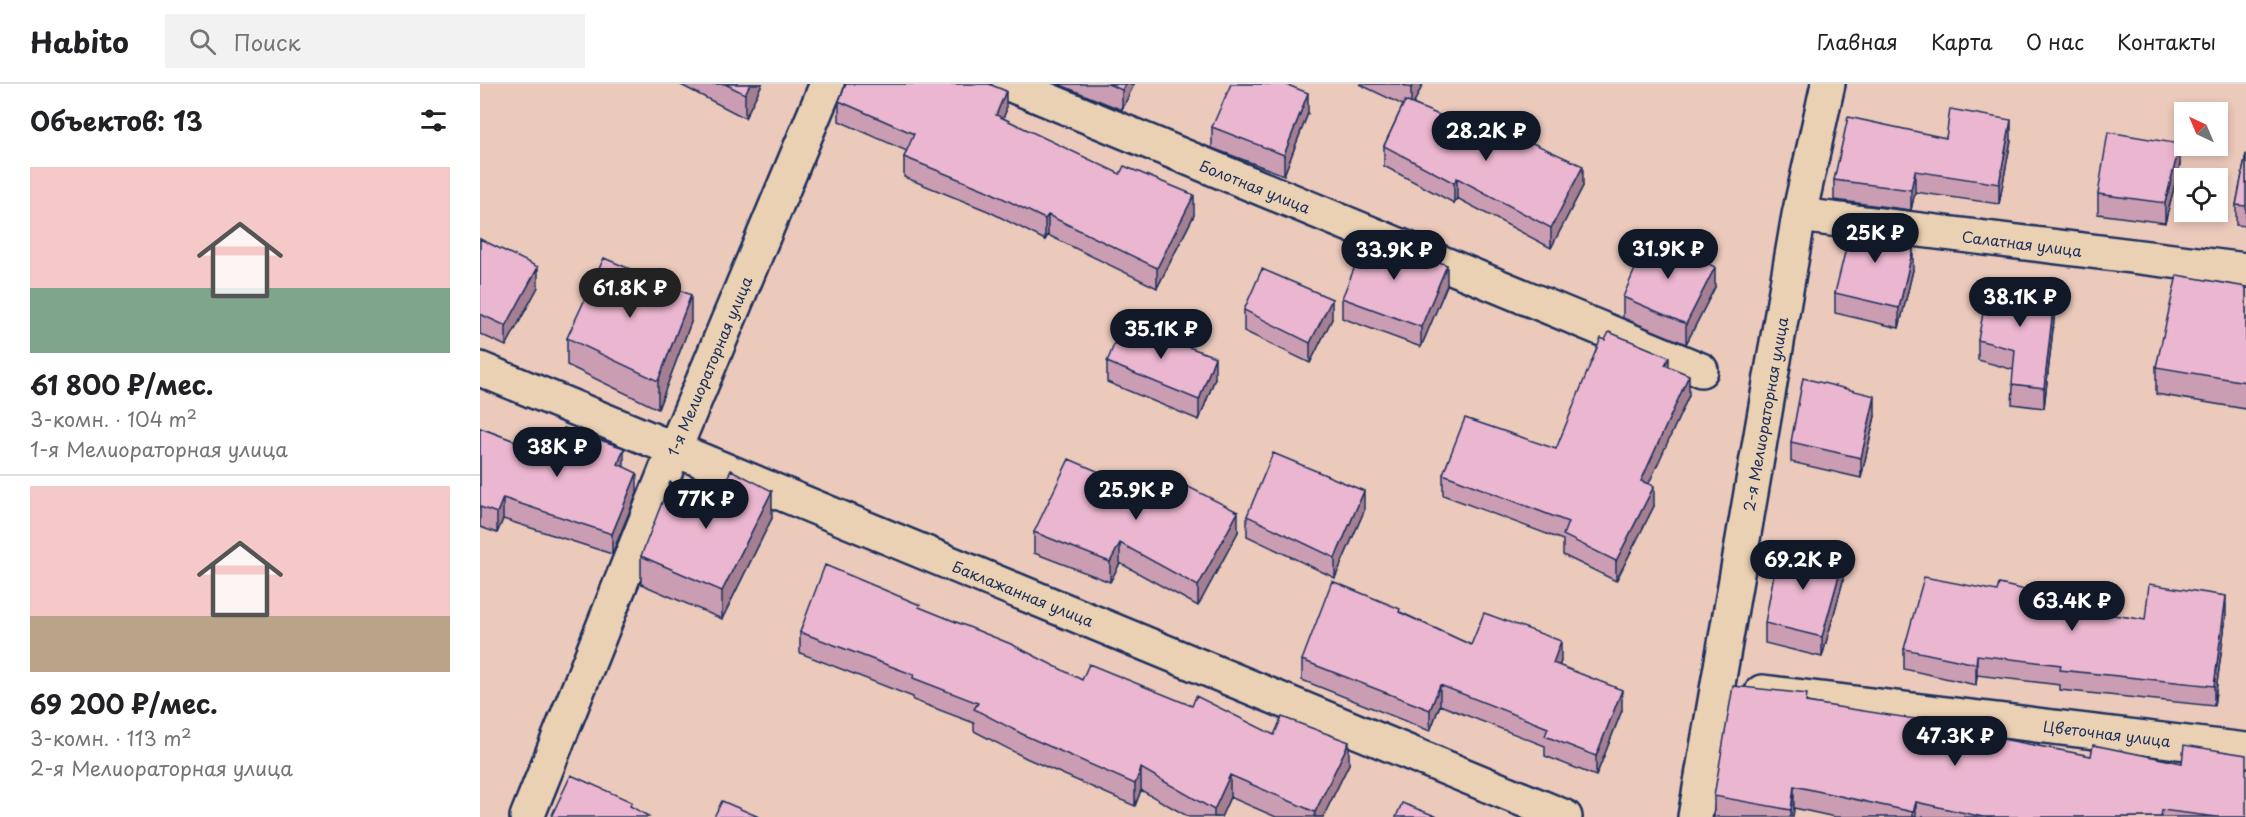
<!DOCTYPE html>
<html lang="ru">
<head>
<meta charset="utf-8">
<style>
  body { margin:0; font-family:"Playpen Sans",sans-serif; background:#f2f2f2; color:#202124; height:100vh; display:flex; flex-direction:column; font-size:22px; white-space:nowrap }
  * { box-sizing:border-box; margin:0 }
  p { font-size:20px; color:#757577 }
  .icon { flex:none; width:33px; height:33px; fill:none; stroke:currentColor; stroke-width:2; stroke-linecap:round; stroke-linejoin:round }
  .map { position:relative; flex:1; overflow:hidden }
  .side { display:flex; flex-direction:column; background:#fff; width:480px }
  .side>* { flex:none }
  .needle { width:39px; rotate:316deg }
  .buttons { position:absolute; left:1694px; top:18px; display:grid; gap:12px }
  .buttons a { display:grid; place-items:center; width:54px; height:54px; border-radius:0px; background:#fff; box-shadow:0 3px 9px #0003; font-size:30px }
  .price { position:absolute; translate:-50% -51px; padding:0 14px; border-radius:21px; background:#111827; color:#fff; font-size:20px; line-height:39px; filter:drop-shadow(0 2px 3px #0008) }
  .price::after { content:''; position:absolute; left:50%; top:36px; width:18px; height:14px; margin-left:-9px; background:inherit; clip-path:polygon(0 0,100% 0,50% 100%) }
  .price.selected { background:#222; color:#fff }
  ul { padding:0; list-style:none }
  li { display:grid; align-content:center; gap:12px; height:318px; padding:0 30px }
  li+li { border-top:2px solid #e0e0e0 }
  li span { display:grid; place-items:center; height:186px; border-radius:0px; color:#555 }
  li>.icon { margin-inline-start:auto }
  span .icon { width:108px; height:108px; fill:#fffc; stroke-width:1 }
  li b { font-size:26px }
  h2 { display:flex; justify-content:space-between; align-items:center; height:72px; padding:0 30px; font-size:26px }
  header { display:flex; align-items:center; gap:36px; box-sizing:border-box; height:84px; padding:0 30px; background:#fff; border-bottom:2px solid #e0e0e0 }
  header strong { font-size:28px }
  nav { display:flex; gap:33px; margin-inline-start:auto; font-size:21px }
  .search { width:420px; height:54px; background:#f2f2f2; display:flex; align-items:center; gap:15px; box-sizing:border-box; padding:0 21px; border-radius:0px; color:#757577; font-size:22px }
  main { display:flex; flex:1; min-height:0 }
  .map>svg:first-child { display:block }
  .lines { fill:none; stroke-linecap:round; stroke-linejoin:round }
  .minor-casing { stroke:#1b2f5e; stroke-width:38 }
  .minor { stroke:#ebd1b3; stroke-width:33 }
  .wall { fill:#ca9db2; stroke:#1b2f5e; stroke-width:1.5 }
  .shaded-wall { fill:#a47f91; stroke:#1b2f5e; stroke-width:1.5 }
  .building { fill:#ebb6cf; stroke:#1b2f5e; stroke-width:1.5 }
  .labels { text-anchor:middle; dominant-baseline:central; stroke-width:4.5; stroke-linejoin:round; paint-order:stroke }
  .street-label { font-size:15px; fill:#1b2f5e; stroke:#ebd1b3 }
</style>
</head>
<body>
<header>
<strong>Habito</strong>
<div class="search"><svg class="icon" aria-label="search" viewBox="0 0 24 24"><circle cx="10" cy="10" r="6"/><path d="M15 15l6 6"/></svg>Поиск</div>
<nav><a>Главная</a><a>Карта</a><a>О нас</a><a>Контакты</a></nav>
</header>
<main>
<section class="side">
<h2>Объектов: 13<svg class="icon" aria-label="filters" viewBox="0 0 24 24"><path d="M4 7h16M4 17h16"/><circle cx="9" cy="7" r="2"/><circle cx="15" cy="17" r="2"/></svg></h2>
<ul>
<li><span style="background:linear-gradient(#f6c9c9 65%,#7fa58c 0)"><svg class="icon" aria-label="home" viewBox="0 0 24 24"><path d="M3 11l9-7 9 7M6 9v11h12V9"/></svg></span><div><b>61 800 ₽/мес.</b><p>3-комн. · 104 m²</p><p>1-я Мелиораторная улица</p></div></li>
<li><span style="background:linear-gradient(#f6c9c9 70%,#b9a48a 0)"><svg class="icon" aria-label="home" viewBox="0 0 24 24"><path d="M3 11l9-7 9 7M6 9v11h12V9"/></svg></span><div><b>69 200 ₽/мес.</b><p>3-комн. · 113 m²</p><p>2-я Мелиораторная улица</p></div></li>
</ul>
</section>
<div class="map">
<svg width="1766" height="733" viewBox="0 0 1766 733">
  <rect width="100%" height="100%" fill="#ebc9bb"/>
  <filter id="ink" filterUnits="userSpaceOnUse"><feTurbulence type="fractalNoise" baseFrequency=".0167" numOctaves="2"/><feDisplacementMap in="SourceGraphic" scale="12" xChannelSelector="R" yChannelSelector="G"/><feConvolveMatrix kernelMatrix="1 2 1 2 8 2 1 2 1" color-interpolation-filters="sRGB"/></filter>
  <g filter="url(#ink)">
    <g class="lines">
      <defs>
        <path id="minor" d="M529 0 1221 286
          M1319 131 1766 186
          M0 285 1085 733
          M1282 608 1766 666
          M47 733 194 366 347 0
          M1215 733 1319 131 1348 0"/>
      </defs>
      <use href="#minor" class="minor-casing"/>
      <use href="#minor" class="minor"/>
    </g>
    <path class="wall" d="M199 0H282L265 34Z
      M578 0H654L642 26Z
      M879 0H943L933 20 1103 102 1071 164 977 114 974 119 904 82V62L923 21Z
      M359 17 526 27 523 34 714 131 677 204 568 151 565 156 508 127 424 93V73L427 67 359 37Z
      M828 29 804 91 732 64V43Z
      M1466 54 1531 56 1519 120 1435 108 1431 126 1354 116V96Z
      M1766 70V142L1756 141V121Z
      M1700 80 1685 139 1618 130V110Z
      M0 155 58 203 26 262 0 250Z
      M1433 186 1419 244 1355 229V209Z
      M967 201 941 263 862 234V214Z
      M1235 203 1206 260 1143 234V213Z
      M1766 203V325L1676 310V283Z
      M764 226 852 235 830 279 764 247Z
      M1575 227 1564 324 1532 320 1534 286 1498 276V256Z
      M211 238 178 325 87 281V254Z
      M627 278 735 294 719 336 627 298Z
      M1189 283 1209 311 1168 400 1174 422 1136 497 1083 471V456L963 411V390L1076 365Z
      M1395 332 1381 394 1311 378V358Z
      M0 344 72 371 144 383 157 409 132 470 23 435 17 449 0 443Z
      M235 420 292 434 242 535 161 500V472Z
      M884 427 855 494 767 452V432Z
      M554 448H758L718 522 640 479 630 498 554 469Z
      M1363 497 1342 573 1285 559V539Z
      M1576 522 1665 536 1746 532 1734 622 1580 606V601L1497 591 1496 601 1424 585V565Z
      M440 524 602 596 712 622 794 651 869 680 843 733H796L750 713 741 733H709L661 706 655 722 546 674 494 647V639L433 616V613L320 569V548Z
      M920 528 991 561 1081 577 1079 581 1142 626 1116 692 1065 672V662L960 621 950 647 822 596V576Z
      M1327 618 1455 642 1766 733H1355L1314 724 1313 733H1234V712Z"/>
    <path class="shaded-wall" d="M270 0H282L265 34V10Z
      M645 0H654L642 26V6Z
      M933 0H943L931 25V4Z
      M526 7V27L516 51V31Z
      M828 9V29L804 91V71Z
      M1531 36V56L1519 120V100Z
      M1700 60V80L1685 139V119Z
      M1103 82V102L1071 164V144Z
      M1435 87V108L1431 126V106Z
      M977 94V114L974 119V99Z
      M714 111V131L677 204V184Z
      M568 131V151L565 156V135Z
      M1423 143V163L1419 183V163Z
      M1433 165V186L1419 244V224Z
      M967 181V201L941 263V243Z
      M58 183V203L26 262V242Z
      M1235 183V203L1206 260V240Z
      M1575 207V227L1564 324V304Z
      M211 211V238L178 325V297Z
      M852 215V235L830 279V259Z
      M735 273V294L719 336V316Z
      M1189 273V293L1185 281Z
      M1209 291V311L1161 417V397Z
      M1395 312V332L1381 394V374Z
      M144 364V384L138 380Z
      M157 389V409L132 470V450Z
      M1174 402V422L1136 497V477Z
      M292 407V434L242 535V507Z
      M884 407V427L855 494V474Z
      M23 414V435L17 449V429Z
      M758 428V448L718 522V502Z
      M640 459V479L630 498V478Z
      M1363 477V497L1342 573V553Z
      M1746 512V532L1734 622V602Z
      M1081 557V577L1073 599V579Z
      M1497 571V591L1496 601V580Z
      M960 601V621L950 647V626Z
      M1142 606V626L1116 692V672Z
      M869 658V680L843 733H835V728Z
      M661 684V706L655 722V700Z
      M750 691V713L741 733H734V726Z
      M1314 702V724L1313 733H1311V726Z
      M1436 718V733H1433V728Z"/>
    <path class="building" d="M245 0H270L265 10Z
      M366 0H509L526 7 516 31 640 90 644 82 714 111 677 184 568 131 565 135 508 107 424 73 434 50 359 17Z
      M628 0H645L642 6Z
      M751 0H805L828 9 804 71 732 43Z
      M921 0H933L931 4Z
      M925 17 1030 60 1035 51 1103 82 1071 144 977 94 974 99 904 62Z
      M1470 25 1531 36 1519 100 1435 87 1431 106 1354 96 1368 33 1466 54Z
      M1628 48 1700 60 1685 119 1618 110Z
      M1766 70V122L1756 121Z
      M1373 136 1423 143 1419 163 1433 165 1419 224 1355 209Z
      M1170 150 1235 183 1206 240 1143 213Z
      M888 151 967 181 941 243 862 214Z
      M0 155 58 183 26 242 0 230Z
      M124 174 211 211 178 297 87 254Z
      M782 185 852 215 830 259 764 226Z
      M1697 191 1766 203V298L1676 283Z
      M1509 197 1575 207 1564 304 1532 300 1535 266 1498 256Z
      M643 238 735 273 719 316 627 278Z
      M1129 248 1189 273 1185 281 1209 291 1161 397 1174 402 1136 477 1083 451 1088 438 963 390 985 334 1076 365 1121 254 1125 256Z
      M1323 294 1395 312 1381 374 1311 358Z
      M0 344 72 371 84 344 144 364 138 380 157 389 132 450 23 414 17 429 0 423Z
      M793 369 884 407 855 474 767 432Z
      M589 375 675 412 685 391 758 428 718 502 640 459 630 478 554 448Z
      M251 386 292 407 242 507 161 472 190 398 235 420Z
      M1299 463 1363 477 1342 553 1285 539Z
      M345 481 440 521 439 523 531 560 602 596 609 580 712 622 716 612 794 651 802 633 869 658 835 728 750 691 734 726 661 684 655 700 546 652 494 625 498 619 433 594 434 591 320 548Z
      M1444 493 1517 507 1519 500 1576 513 1574 522 1665 536 1669 500 1746 512 1734 602 1580 586 1581 581 1497 571 1496 580 1424 565Z
      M852 497 920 525 919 528 991 561 1004 529 1081 557 1073 579 1142 606 1116 672 1065 652 1068 644 960 601 950 626 822 576Z
      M1253 602 1327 610 1326 618 1455 638 1454 642 1611 672 1613 661 1702 679 1704 661 1766 671V733H1737L1682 726 1681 733H1503L1436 718 1433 728 1314 702 1311 726 1234 712Z
      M91 691 152 718 150 722 170 733H71Z
      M242 717 279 733H234Z
      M922 719 958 733H916Z"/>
  </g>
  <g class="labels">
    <g class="street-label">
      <text transform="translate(775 102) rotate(22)">Болотная улица</text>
      <text transform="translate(1542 159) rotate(7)">Салатная улица</text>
      <text transform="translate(229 282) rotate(-67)">1-я Мелиораторная улица</text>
      <text transform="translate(1285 330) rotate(-80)">2-я Мелиораторная улица</text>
      <text transform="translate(543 509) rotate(22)">Баклажанная улица</text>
      <text transform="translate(1627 649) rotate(7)">Цветочная улица</text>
    </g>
  </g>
</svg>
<div class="buttons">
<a><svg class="needle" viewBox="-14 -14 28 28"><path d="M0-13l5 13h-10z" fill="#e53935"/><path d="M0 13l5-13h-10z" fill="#757577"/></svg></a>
<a><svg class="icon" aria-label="locate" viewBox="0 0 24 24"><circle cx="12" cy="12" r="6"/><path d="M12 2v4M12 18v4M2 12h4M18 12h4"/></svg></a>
</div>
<b class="price" style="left:1006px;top:78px">28.2K ₽</b>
<b class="price" style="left:1395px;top:180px">25K ₽</b>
<b class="price" style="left:1188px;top:196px">31.9K ₽</b>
<b class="price" style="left:914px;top:197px">33.9K ₽</b>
<b class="price selected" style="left:150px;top:235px">61.8K ₽</b>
<b class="price" style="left:1540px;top:244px">38.1K ₽</b>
<b class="price" style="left:681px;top:276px">35.1K ₽</b>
<b class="price" style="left:77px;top:394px">38K ₽</b>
<b class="price" style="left:656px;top:437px">25.9K ₽</b>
<b class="price" style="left:226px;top:446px">77K ₽</b>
<b class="price" style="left:1323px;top:507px">69.2K ₽</b>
<b class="price" style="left:1592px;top:548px">63.4K ₽</b>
<b class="price" style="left:1475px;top:683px">47.3K ₽</b>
</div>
</main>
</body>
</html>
